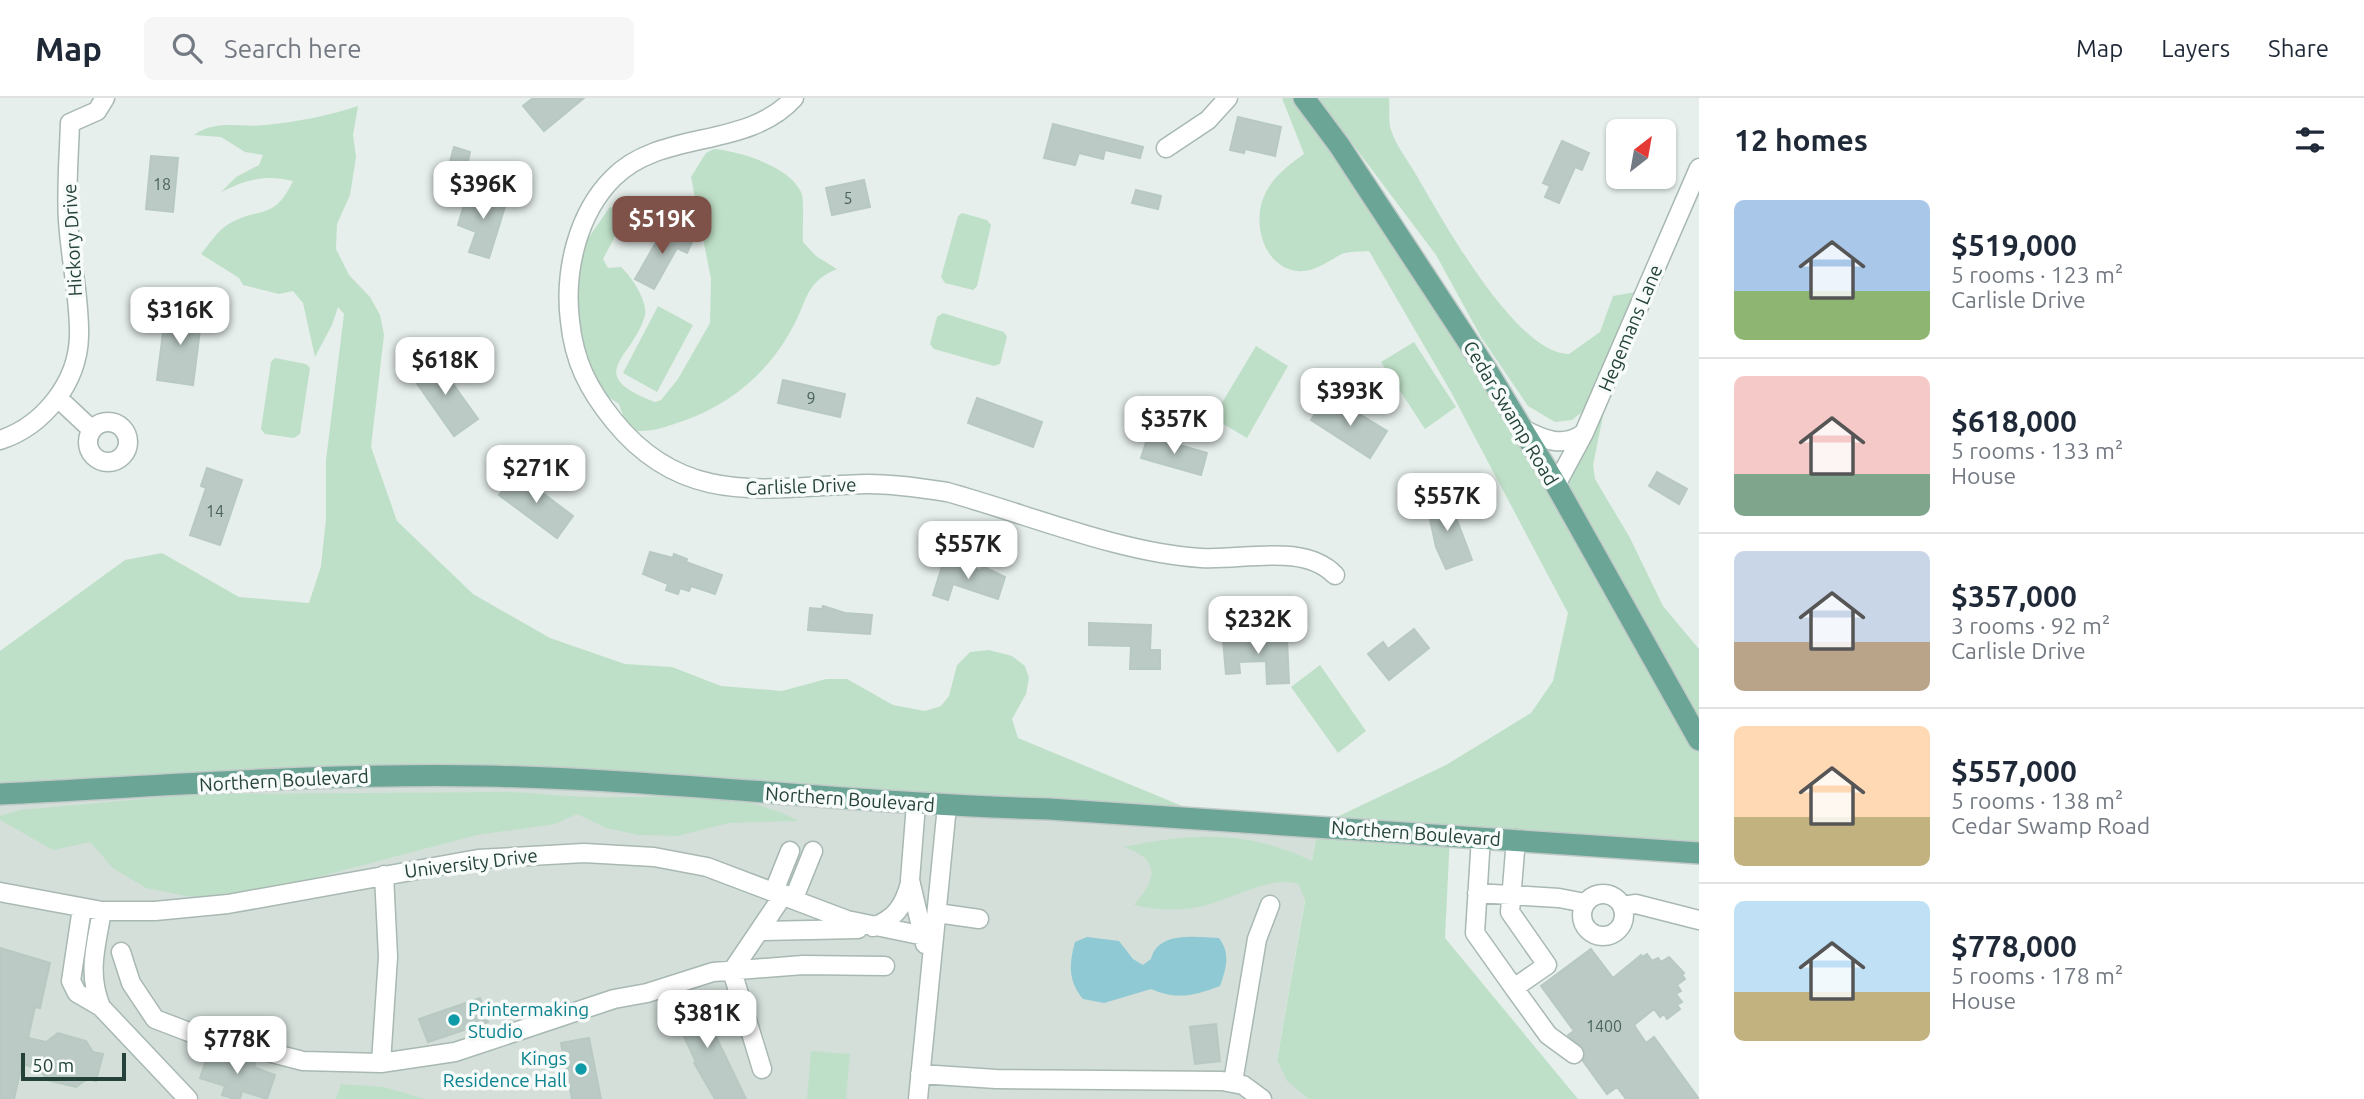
<!DOCTYPE html>
<html lang="en">
<head>
<meta charset="utf-8">
<style>
  body { margin:0; font-family:Ubuntu,sans-serif; background:#f6f6f7; color:#1f2937; height:100vh; display:flex; flex-direction:column; font-size:26px; white-space:nowrap }
  * { box-sizing:border-box; margin:0 }
  p { font-size:23px; color:#747a83 }
  .icon { flex:none; width:38px; height:38px; fill:none; stroke:currentColor; stroke-width:2; stroke-linecap:round; stroke-linejoin:round }
  .map { position:relative; flex:1; overflow:hidden }
  .sheet { display:flex; flex-direction:column; background:#fff; width:665px }
  .sheet>* { flex:none }
  .needle { width:46px; rotate:31deg }
  .controls { position:absolute; left:1606px; top:21px; display:grid; gap:14px }
  .controls a { display:grid; place-items:center; width:70px; height:70px; border-radius:10px; background:#fff; box-shadow:0 2px 5px #0004; font-size:35px }
  .scale { position:absolute; left:21px; bottom:18px; width:105px; box-sizing:border-box; padding-left:7px; border:4px solid #24423a; border-top:0; font-size:19px; line-height:24px; white-space:nowrap; color:#24423a; -webkit-text-stroke:5px #f7fbf9; paint-order:stroke }
  .price { position:absolute; translate:-50% -60px; padding:0 16px; border-radius:14px; background:#fff; color:#222; font-size:23px; line-height:46px; filter:drop-shadow(0 2px 4px #0008) }
  .price::after { content:''; position:absolute; left:50%; top:42px; width:21px; height:16px; margin-left:-10px; background:inherit; clip-path:polygon(0 0,100% 0,50% 100%) }
  .price.active { background:#7f5249; color:#fff }
  ul { padding:0; list-style:none }
  li { display:flex; align-items:center; gap:21px; height:175px; padding:0 35px }
  li+li { border-top:2px solid #e0e1e3 }
  li span { display:grid; place-items:center; flex:none; width:196px; height:140px; border-radius:10px; color:#555 }
  li>.icon { margin-inline-start:auto }
  span .icon { width:84px; height:84px; fill:#fffc; stroke-width:1 }
  li b { font-size:30px }
  h2 { display:flex; justify-content:space-between; align-items:center; height:84px; padding:0 35px; font-size:30px }
  header { display:flex; align-items:center; gap:42px; box-sizing:border-box; height:98px; padding:0 35px; background:#fff; border-bottom:2px solid #e0e1e3 }
  header strong { font-size:33px }
  nav { display:flex; gap:38px; margin-inline-start:auto; font-size:24px }
  .search { width:490px; height:63px; background:#f6f6f7; display:flex; align-items:center; gap:18px; box-sizing:border-box; padding:0 24px; border-radius:10px; color:#747a83; font-size:26px }
  main { display:flex; flex:1; min-height:0 }
  .map>svg:first-child { display:block }
  .built { fill:#d4dfda }
  .green { fill:#bfe0c8 }
  .water { fill:#8ec9d4 }
  .building { fill:#bbcac4; stroke:#b8c9c2; stroke-width:2 }
  .lines { fill:none; stroke-linecap:round; stroke-linejoin:round }
  .minor-casing { stroke:#a8b8b2; stroke-width:21 }
  .major-casing { stroke:#c2cac8; stroke-width:24 }
  .minor { stroke:#fff; stroke-width:18 }
  .major { stroke:#6aa596; stroke-width:21 }
  .culture-dot { fill:#0f9aa8; stroke:#f7fbf9; stroke-width:2.5 }
  .labels { text-anchor:middle; dominant-baseline:central; stroke-width:7; stroke-linejoin:round; paint-order:stroke }
  .number-label { font-size:16px; fill:#4a645c }
  .street-label { font-size:19px; fill:#24423a; stroke:#f7fbf9 }
  .culture-label { font-size:19px; fill:#0d838f; stroke:#f7fbf9; text-anchor:start }
</style>
</head>
<body>
<header>
<strong>Map</strong>
<div class="search"><svg class="icon" aria-label="search" viewBox="0 0 24 24"><circle cx="10" cy="10" r="6"/><path d="M15 15l6 6"/></svg>Search here</div>
<nav><a>Map</a><a>Layers</a><a>Share</a></nav>
</header>
<main>
<div class="map">
<svg width="1699" height="1001" viewBox="0 0 1699 1001">
  <rect width="100%" height="100%" fill="#e6efeb"/>
  <path class="built" d="M395 678 1318 728 1277 961 1464 1001H0V696Z"/>
  <path class="green" d="M1282 0H1304L1552 381 1587 310 1572 322 1555 324 1528 308 1481 239 1436 157 1318 0H1389C1390 10 1388 23 1391 32 1396 48 1410 65 1418 80 1442 121 1516 256 1569 256L1600 234 1613 198 1636 194 1605 308 1593 367 1595 381 1630 440 1663 508 1699 551V755L1450 737 1445 840 1578 1001H1309L1287 983 1277 962 1305 803 1299 787C1275 775 1225 804 1199 809 1177 813 1156 812 1134 807 1157 781 1161 762 1124 749 1190 735 1250 732 1312 763L1318 728 1446 667 1531 615 1553 583 1568 515 1451 294 1369 153C1360 154 1349 153 1342 156 1328 163 1314 175 1297 173 1262 168 1251 122 1266 94 1275 77 1289 67 1304 56Z
    M358 8 353 37 356 59 350 97 337 126 336 151 349 177 370 199 380 217 384 237 371 349 397 423 473 496 550 540 625 566 672 569 721 588 782 593 826 581H847L893 607 925 613 941 608 949 598 957 567 970 554 989 552 1012 558 1025 568 1029 580 1026 596 1012 621 1018 640 1216 722 568 682 0 696V553L125 462 162 455 239 499 309 505 321 468 326 421V362L344 216 338 209 332 227 315 259 303 205 293 193 279 196 243 187 239 180 201 156C209 146 217 134 227 127 259 107 273 125 293 83 264 76 247 82 221 94L236 79 259 67 263 57 245 54 221 39 194 37C217 21 240 30 265 27 295 24 329 18 358 8Z
    M714 51C740 53 790 69 801 94 805 102 802 132 803 144L816 158 837 171C806 184 808 200 794 227 769 274 733 305 683 323 668 328 653 334 637 333L625 323 619 306 604 296 581 249 575 201 581 151 609 110 622 106 618 133 603 161 608 170 621 169C631 178 648 203 645 217 634 260 581 276 655 304L661 302 678 281 710 225 711 181 691 79 706 55Z
    M962 115 987 122 991 127 977 188 973 192 945 185 941 179 958 118Z
    M658 208 693 227 657 294 623 275Z
    M943 215 1004 234 1007 239 1000 266 994 268 934 251 930 246 937 219Z
    M1414 244 1456 309 1425 331 1381 264Z
    M1256 248 1288 268 1247 340 1213 320Z
    M275 260 306 266 310 270 300 336 294 340 265 336 261 331 271 264Z
    M1320 567 1366 633 1338 655 1291 589Z
    M509 694C538 695 567 699 596 699 664 701 736 689 799 723L729 725 677 738 639 737 606 730 577 716 555 726 477 737 276 790 192 799 146 790 113 770 90 744 53 752 0 722V718L20 712 197 696Z
    M811 953 850 956 846 1001H807Z
    M341 986 384 989 425 1001H336Z"/>
  <path class="water" d="M1087 839 1119 843 1133 861 1143 867 1151 861C1158 833 1195 839 1219 840 1231 856 1226 871 1220 888 1194 898 1176 902 1151 891L1104 905 1083 901C1068 883 1069 866 1075 844Z"/>
  <path class="building" d="M533 0H584L544 33 523 8Z
    M1238 19 1281 29 1275 58 1245 51 1244 55 1230 52Z
    M1053 26 1143 49 1140 60 1105 52 1103 61 1079 55 1075 67 1044 60Z
    M1562 43 1589 55 1582 72 1575 69 1559 105 1545 99 1550 88 1543 85Z
    M454 49 470 54 467 68 450 64Z
    M151 58 178 60 173 114 146 111Z
    M864 82 870 109 832 117 826 90Z
    M486 92 508 99 489 160 469 154 476 134 458 127 467 97 483 102Z
    M1136 92 1161 98 1158 111 1132 105Z
    M666 127 693 142 687 155 677 150 654 191 635 181Z
    M166 211 202 216 193 287 157 282Z
    M435 261 478 321 454 338 411 277Z
    M783 282 845 296 840 319 778 305Z
    M977 300 1042 324 1033 349 968 325Z
    M1324 302 1354 321 1358 315 1387 333 1370 360 1311 322Z
    M1148 338 1207 355 1201 377 1141 360Z
    M207 370 242 382 220 447 190 437 206 390 201 388Z
    M1657 374 1687 391 1679 406 1649 388Z
    M516 375 573 418 557 440 499 397Z
    M1447 396 1472 462 1446 471 1436 449 1426 403Z
    M650 454 673 460 674 456 687 461 686 464 722 477 715 496 691 488 689 493 680 490 678 496 666 492 668 486 643 476Z
    M944 462 969 470 981 472 982 468 1005 479 998 501 953 486 948 502 933 497Z
    M823 508 845 515 872 517 870 536 808 532 810 510 822 511Z
    M1089 525 1151 527 1150 552H1160V571H1130L1131 548 1089 547Z
    M1414 531 1429 550 1389 582 1368 556 1383 544 1388 551Z
    M1235 534H1248L1249 541H1287L1289 585 1267 586 1266 563 1239 564 1240 575 1226 576 1223 542 1235 541Z
    M0 850 50 865 40 910 35 909 28 940 46 944 58 935 86 943 93 954 103 956 96 983 87 981 76 989 47 982 40 971 22 966 14 1001H0Z
    M1591 851 1613 880 1641 857 1642 859 1647 856 1652 863 1658 860 1661 864 1669 859 1684 875 1682 877 1685 881 1677 887 1681 893 1676 896 1682 904 1677 907 1680 911 1667 921 1664 916 1660 919 1654 911 1634 927 1646 945 1654 939 1699 1001H1626L1617 989 1607 996 1583 963 1584 951 1568 937 1574 933 1541 888Z
    M696 897 746 1001H715L694 965 696 964 670 909Z
    M480 900 488 924 428 944 419 921Z
    M1216 926 1220 963 1195 966 1190 929Z
    M589 940 601 1001H572L561 945Z
    M209 954 229 961 230 956 256 963 254 969 275 977 267 1001 242 993 240 1001H235L222 997 225 988 200 980Z"/>
  <g class="lines">
    <defs>
      <path id="minor" d="M794 0C747 52 661 31 613 80 577 116 564 174 570 223 574 263 588 291 614 323 686 412 770 388 868 386 895 386 921 390 947 394 1027 416 1120 455 1201 460 1242 463 1303 444 1335 477
        M1166 50 1208 22 1228 0
        M58 300 92 332
        M88 344a20 20 0 1 1 40 0a20 20 0 1 1-40 0Z
        M1521 330C1542 341 1563 351 1584 335
        M0 342C43 328 78 285 79 238 80 200 70 160 68 122 66 90 69 57 70 25L97 13 105 0
        M1556 387 1584 335 1699 70
        M916 706 910 782 925 846
        M1481 739 1475 835 1514 890 1547 867 1510 814 1516 741
        M774 793 790 753
        M0 794 102 813H155L228 806 478 761 584 755 654 759 707 769 847 822 934 840
        M1477 795 1559 800 1585 805
        M1582 817a21 21 0 1 1 42 0a21 21 0 1 1-42 0Z
        M794 800 813 753
        M1622 808 1636 806 1699 822
        M82 810 71 883 77 895 101 909 188 1001
        M937 815 979 821
        M873 829C895 821 904 808 910 785
        M760 833 858 831
        M121 854 131 885 155 921 189 934 303 963 381 965 455 954 614 901 647 895 713 874 803 867 885 868
        M1514 890 1548 937 1574 956
        M101 909C87 875 96 848 102 813
        M381 965 388 859 384 777
        M762 971 732 873 784 796
        M920 976 996 981 1222 983 1243 987 1262 1001
        M1233 984 1257 841 1270 807
        M918 1001 947 708"/>
      <path id="major" d="M1304 0 1339 47 1486 271 1556 387 1699 642
        M0 696C162 688 323 675 485 678 673 682 861 706 1049 711L1699 755"/>
    </defs>
    <use href="#minor" class="minor-casing"/>
    <use href="#major" class="major-casing"/>
    <use href="#minor" class="minor"/>
    <use href="#major" class="major"/>
  </g>
  <g class="culture-dot">
    <circle cx="454" cy="922" r="7"/>
    <circle cx="581" cy="971" r="7"/>
  </g>
  <g class="labels">
    <g class="number-label">
      <text x="162" y="86">18</text>
      <text x="848" y="100">5</text>
      <text x="811" y="300">9</text>
      <text x="215" y="413">14</text>
      <text x="1604" y="928">1400</text>
    </g>
    <g class="street-label">
      <text transform="translate(72 142) rotate(-93)">Hickory Drive</text>
      <text transform="translate(1630 230) rotate(-67)">Hegemans Lane</text>
      <text transform="translate(1511 315) rotate(59)">Cedar Swamp Road</text>
      <text transform="translate(801 388) rotate(-2)">Carlisle Drive</text>
      <text transform="translate(284 682) rotate(-3)">Northern Boulevard</text>
      <text transform="translate(850 701) rotate(4)">Northern Boulevard</text>
      <text transform="translate(1416 735) rotate(4)">Northern Boulevard</text>
      <text transform="translate(471 765) rotate(-7)">University Drive</text>
    </g>
    <g class="culture-label">
      <text x="468" y="911">Printermaking<tspan x="468" dy="22">Studio</tspan></text>
      <text x="567" y="960" text-anchor="end">Kings<tspan x="567" dy="22">Residence Hall</tspan></text>
    </g>
  </g>
</svg>
<div class="controls">
<a><svg class="needle" viewBox="-14 -14 28 28"><path d="M0-13l5 13h-10z" fill="#e53935"/><path d="M0 13l5-13h-10z" fill="#747a83"/></svg></a>
</div>
<div class="scale">50 m</div>
<b class="price" style="left:483px;top:123px">$396K</b>
<b class="price active" style="left:662px;top:158px">$519K</b>
<b class="price" style="left:180px;top:249px">$316K</b>
<b class="price" style="left:445px;top:299px">$618K</b>
<b class="price" style="left:1350px;top:330px">$393K</b>
<b class="price" style="left:1174px;top:358px">$357K</b>
<b class="price" style="left:536px;top:407px">$271K</b>
<b class="price" style="left:1447px;top:435px">$557K</b>
<b class="price" style="left:968px;top:483px">$557K</b>
<b class="price" style="left:1258px;top:558px">$232K</b>
<b class="price" style="left:707px;top:952px">$381K</b>
<b class="price" style="left:237px;top:978px">$778K</b>
</div>
<section class="sheet">
<h2>12 homes<svg class="icon" aria-label="filters" viewBox="0 0 24 24"><path d="M4 7h16M4 17h16"/><circle cx="9" cy="7" r="2"/><circle cx="15" cy="17" r="2"/></svg></h2>
<ul>
<li><span style="background:linear-gradient(#a9c7e8 65%,#8fb573 0)"><svg class="icon" aria-label="home" viewBox="0 0 24 24"><path d="M3 11l9-7 9 7M6 9v11h12V9"/></svg></span><div><b>$519,000</b><p>5 rooms · 123 m²</p><p>Carlisle Drive</p></div></li>
<li><span style="background:linear-gradient(#f6c9c9 70%,#7fa58c 0)"><svg class="icon" aria-label="home" viewBox="0 0 24 24"><path d="M3 11l9-7 9 7M6 9v11h12V9"/></svg></span><div><b>$618,000</b><p>5 rooms · 133 m²</p><p>House</p></div></li>
<li><span style="background:linear-gradient(#c9d6e8 65%,#b9a48a 0)"><svg class="icon" aria-label="home" viewBox="0 0 24 24"><path d="M3 11l9-7 9 7M6 9v11h12V9"/></svg></span><div><b>$357,000</b><p>3 rooms · 92 m²</p><p>Carlisle Drive</p></div></li>
<li><span style="background:linear-gradient(#ffd9b3 65%,#c2b280 0)"><svg class="icon" aria-label="home" viewBox="0 0 24 24"><path d="M3 11l9-7 9 7M6 9v11h12V9"/></svg></span><div><b>$557,000</b><p>5 rooms · 138 m²</p><p>Cedar Swamp Road</p></div></li>
<li><span style="background:linear-gradient(#bfe0f5 65%,#c2b280 0)"><svg class="icon" aria-label="home" viewBox="0 0 24 24"><path d="M3 11l9-7 9 7M6 9v11h12V9"/></svg></span><div><b>$778,000</b><p>5 rooms · 178 m²</p><p>House</p></div></li>
</ul>
</section>
</main>
</body>
</html>
